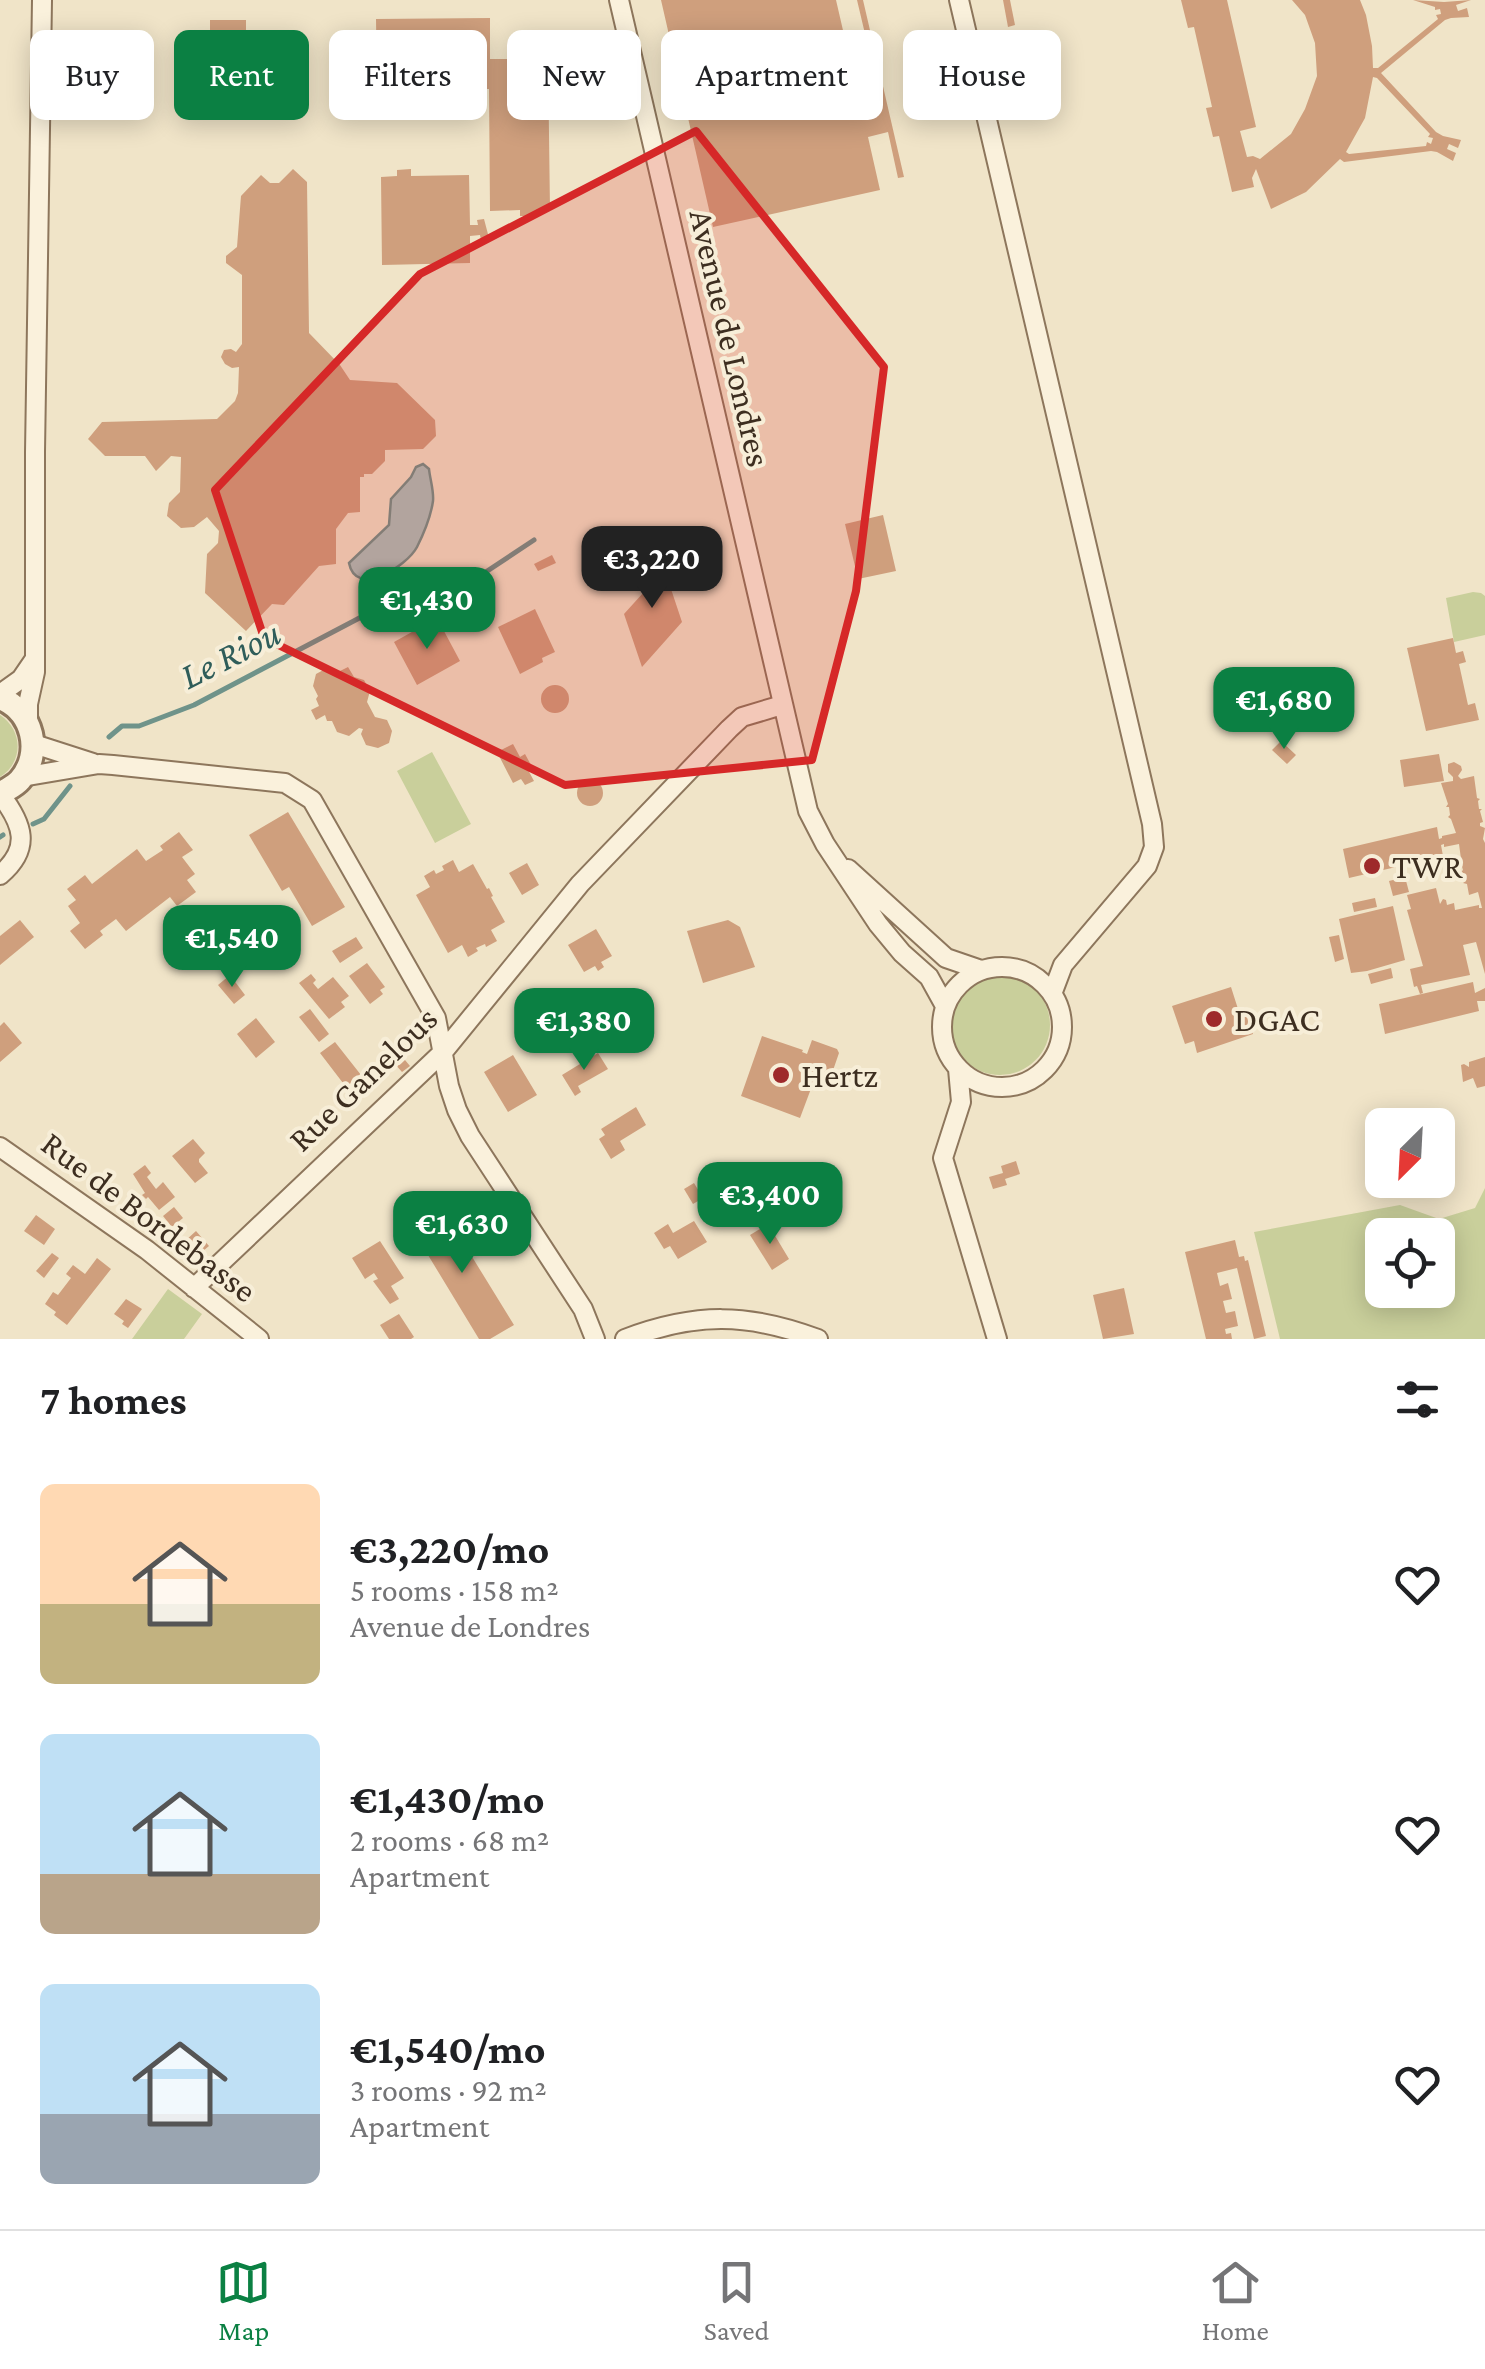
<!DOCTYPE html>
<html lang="en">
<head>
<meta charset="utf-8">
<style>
  body { margin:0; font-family:"Crimson Pro",serif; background:#f6f6f6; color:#202124; height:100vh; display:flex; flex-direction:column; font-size:38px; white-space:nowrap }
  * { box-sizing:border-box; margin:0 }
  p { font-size:32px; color:#757577 }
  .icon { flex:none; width:55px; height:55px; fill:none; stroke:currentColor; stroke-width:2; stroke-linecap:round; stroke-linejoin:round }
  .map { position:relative; height:1339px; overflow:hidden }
  .sheet { display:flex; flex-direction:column; background:#fff; flex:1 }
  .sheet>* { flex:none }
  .hud { position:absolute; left:30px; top:30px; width:1425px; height:90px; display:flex; gap:20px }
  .needle { width:65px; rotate:204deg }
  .controls { position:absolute; left:1365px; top:1108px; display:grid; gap:20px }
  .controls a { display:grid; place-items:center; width:90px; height:90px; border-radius:15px; background:#fff; box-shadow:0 5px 25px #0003; font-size:50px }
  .price { position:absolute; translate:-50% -85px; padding:0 22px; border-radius:20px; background:#0b8043; color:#fff; font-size:32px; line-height:65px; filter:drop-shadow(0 2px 5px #0008) }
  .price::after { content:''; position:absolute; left:50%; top:60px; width:30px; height:22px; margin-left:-15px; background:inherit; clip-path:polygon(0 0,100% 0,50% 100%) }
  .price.current { background:#222; color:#fff }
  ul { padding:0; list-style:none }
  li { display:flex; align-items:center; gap:30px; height:250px; padding:0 40px }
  li span { display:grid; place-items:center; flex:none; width:280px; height:200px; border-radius:15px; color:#555 }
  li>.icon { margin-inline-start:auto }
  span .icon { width:120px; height:120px; fill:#fffc; stroke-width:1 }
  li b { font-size:42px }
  h2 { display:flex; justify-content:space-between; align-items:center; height:120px; padding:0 40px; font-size:42px }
  .tag { padding:0 35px; border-radius:15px; background:#fff; box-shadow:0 5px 25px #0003; font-size:35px; line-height:90px }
  .tag.current { background:#0b8043; color:#fff }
  .menu { display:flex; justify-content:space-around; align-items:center; height:140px; border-top:2px solid #e0e0e0; background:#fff; font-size:28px; color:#757577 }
  .menu a { display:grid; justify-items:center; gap:5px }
  .menu .current { color:#0b8043 }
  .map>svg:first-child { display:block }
  .green { fill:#c9cf9b; fill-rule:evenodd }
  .water { fill:#a9c4bc; stroke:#6f938a; stroke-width:2.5 }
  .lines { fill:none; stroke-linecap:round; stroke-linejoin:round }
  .stream { stroke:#6f938a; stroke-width:5 }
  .building { fill:#cf9f7d; fill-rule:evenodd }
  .minor-casing { stroke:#8d765c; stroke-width:22 }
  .tertiary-casing { stroke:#8d765c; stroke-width:28 }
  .minor { stroke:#faf1dc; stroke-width:18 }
  .tertiary { stroke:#faf1dc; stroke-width:22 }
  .marked { fill:#d62828; fill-opacity:0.2; stroke:#d62828; stroke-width:8; stroke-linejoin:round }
  .poi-dot { fill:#9e2a2b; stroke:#f7eed8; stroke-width:4 }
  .labels { text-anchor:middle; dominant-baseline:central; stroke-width:8; stroke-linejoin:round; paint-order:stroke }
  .street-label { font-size:35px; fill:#3d2e20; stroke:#f7eed8 }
  .poi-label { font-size:35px; fill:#3d2e20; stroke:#f7eed8; text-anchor:start }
  .water-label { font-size:38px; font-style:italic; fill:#2f5d5a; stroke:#f7eed8 }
</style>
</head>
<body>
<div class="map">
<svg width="1485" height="1339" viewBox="0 0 1485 1339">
  <rect width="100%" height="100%" fill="#f0e4c8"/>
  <path class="green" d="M1473 592 1481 593 1485 596V635L1454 642 1446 598Z
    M0 715C23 730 24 762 0 777Z
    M432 752 471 824 435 843 397 771Z
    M950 1025a50 50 0 1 1 100 0a50 50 0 1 1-100 0Z
    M1485 1188V1339H1280L1254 1232 1400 1205 1439 1219 1475 1208ZM1382 1235H1438V1290H1382Z
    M168 1289 202 1314 184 1339H132Z"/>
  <path class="water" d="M423 464 429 469C430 479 434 491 433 501 431 515 423 535 417 547 407 566 356 599 349 563L389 525 391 499 411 477 416 467Z"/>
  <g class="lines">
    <path class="stream" d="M109 737 122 726H139L194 705 367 614 411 598 460 589 534 540
      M33 824 44 819 70 786
      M0 837 3 835"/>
  </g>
  <path class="building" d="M661 0H836L857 91 873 87 874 94 879 93 857 0H863L904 177 898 178 888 132 868 137 880 190 713 227Z
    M1003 0H1010L1015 25 1008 27Z
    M1181 0H1227L1256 127 1240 131 1247 157 1253 156 1260 159 1291 134 1305 109 1317 76 1315 43 1305 15 1292 0H1360L1366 15 1372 46 1373 68H1378L1438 19 1436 15 1441 14 1440 9 1435 10V7L1413 0 1444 2 1471 0 1456 5 1458 11 1467 8 1469 17 1451 18 1445 20 1381 73 1436 132 1443 136 1461 140 1458 148 1449 144 1447 149 1456 153 1453 161 1437 152 1431 151 1344 162 1340 159 1306 192 1271 209 1256 169 1252 178 1254 187 1232 192 1219 136 1213 137 1206 108 1212 107 1194 27 1188 28ZM1373 77 1377 78 1430 134 1428 137 1433 138 1431 144 1427 142 1426 146 1349 154 1346 152 1365 118Z
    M490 18V59H548L550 210H541V216H520V210L490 211 489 89 377 90 376 19Z
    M210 20H246V34L291 33V38H307L308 52 303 53V67H274V51L210 54Z
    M293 169 307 182 309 333 340 365 350 380 397 383 435 420 436 436 423 449 385 450V461L372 474H364V477H360V512L348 513 336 529V564L319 566 284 605 272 604 246 631 205 593 207 554 218 543 219 531 207 517 194 527 181 528 167 516 169 503 180 492 181 457 171 456 156 471 145 456H105L88 439 102 422 217 419 235 401 238 393 239 367 232 368 225 364 221 357 224 350 231 349 236 352 242 344V275L226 263V256L237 247 241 196 261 175 270 183H279Z
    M411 169V176L469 175 470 225H478L477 220 484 219 489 238 481 240 480 235 470 236V263L382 265 381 177 397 176V170Z
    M883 515 896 571 858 579 845 524Z
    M552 555 556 563 538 571 534 564Z
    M661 559 682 622 642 667 624 614 643 593 635 568Z
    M535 609 555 652 542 658 543 662 520 674 498 627Z
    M437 618 460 661 417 685 394 642Z
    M1453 638 1456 653 1463 651 1466 662 1459 664 1468 705 1475 703 1479 720 1426 731 1407 648Z
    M348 667 354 677 364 680 370 691 367 702 375 717 387 720 392 731 389 743 378 748 366 745 361 734 363 729 359 728 349 736 337 732 332 721H327L325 715 316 720 311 710 319 706 316 699 318 696 313 686 316 674 327 668 338 672Z
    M541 699a14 14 0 1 1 28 0a14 14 0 1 1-28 0Z
    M1346 694 1354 709 1329 722 1321 707Z
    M1281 741 1296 755 1287 764 1272 750Z
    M513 744 520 757 525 754 531 765 527 768 534 781 525 785 521 779 513 783 497 752Z
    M1439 754 1444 781 1404 787 1400 760Z
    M1454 762 1461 766 1462 770 1458 776 1461 779 1474 776 1477 798 1480 799 1478 801 1479 809H1482L1480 811 1483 822 1480 823V826L1485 828 1483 839 1485 843V974L1476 942 1463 945 1470 975 1421 985 1423 993 1420 994 1417 986 1414 987 1410 969 1423 966 1407 910 1411 909 1407 895 1436 888 1440 904 1443 899 1446 900 1447 905 1454 903 1455 910 1479 905V908H1482L1478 892 1469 895 1467 884 1463 883 1466 881 1461 872 1463 870 1461 863 1458 861 1461 859 1459 844 1444 847V844L1441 845 1443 856 1349 878 1343 849 1437 827 1439 839 1442 838V836L1456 833 1451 819 1448 817 1450 815 1449 807H1446L1448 804 1441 783 1453 781V777L1448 772V764Z
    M577 793a13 13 0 1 1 26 0a13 13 0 1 1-26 0Z
    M288 812 345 907 312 926 289 887 282 891 249 835Z
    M179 832 193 850 182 857 195 874 187 880 196 892 177 906 170 897 126 931 116 919 100 931 103 935 85 949 70 931 80 923 68 906 76 900 67 889 85 875 92 884 137 849 146 861 163 850 160 846Z
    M453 860 459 872 473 864 487 889 489 888 493 896 491 897 505 922 491 930 497 941 486 947 485 944 476 948 478 951 468 957 462 945 448 953 416 895 430 887 424 876 434 870 436 874 444 870 442 866Z
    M527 863 539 885 522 895 509 873Z
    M1405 877 1409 892 1393 896 1389 881Z
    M1375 898 1377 907 1354 912 1352 903Z
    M1393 906 1405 960 1367 971 1351 973 1339 919Z
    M20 920 34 937 0 965V936Z
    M728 920 740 927 755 967 703 983 687 931Z
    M596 929 612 956 601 962 604 967 598 971 595 966 584 972 568 945Z
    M1339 935 1344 959 1335 962 1329 937Z
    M356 937 363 948 340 963 332 951Z
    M367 963 385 987 380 990 383 994 370 1004 349 976Z
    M1391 968 1393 978 1371 984 1368 974Z
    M311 974 316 980 313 983 318 989 333 977 349 996 341 1002 345 1007 329 1019 299 983Z
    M230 975 245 995 234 1004 218 985Z
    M1473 982 1475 993 1485 988V1001H1477L1479 1011 1385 1034 1379 1004Z
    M1231 987 1238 1009 1245 1007 1253 1034 1197 1053 1194 1041 1185 1044 1172 1006Z
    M558 998 575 1025 550 1041 533 1014Z
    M310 1009 329 1034 319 1042 299 1017Z
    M256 1018 275 1042 256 1058 237 1034Z
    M4 1022 22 1043 0 1062V1026Z
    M762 1036 803 1050 802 1052 807 1054 812 1040 837 1049 839 1053 830 1079 815 1074 813 1077 815 1078 800 1118 741 1096Z
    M335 1042 361 1075 346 1087 320 1053Z
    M395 1048 410 1066 402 1072 387 1055Z
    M598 1053 608 1069 578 1086 581 1092 575 1096 562 1075Z
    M513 1055 537 1095 508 1112 484 1072Z
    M1485 1057V1086L1477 1088 1473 1078 1463 1082 1461 1065 1464 1064 1469 1067V1062Z
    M636 1107 646 1125 620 1141 625 1150 611 1159 599 1139 605 1135 601 1129Z
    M193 1139 205 1153 199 1159V1162L208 1173 195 1183 172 1156Z
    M1016 1161 1020 1174 1005 1179 1007 1185 993 1189 989 1177 1003 1173 1001 1166Z
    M145 1165 151 1173 147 1177 156 1189 163 1182 175 1197 159 1210 148 1197 146 1199 142 1195 145 1193 133 1174Z
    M694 1183 703 1198 693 1204 684 1189Z
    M174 1207 183 1218 172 1227 163 1216Z
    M442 1208 514 1325 490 1339H479L411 1227Z
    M36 1215 55 1229 44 1245 24 1231Z
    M694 1221 707 1242 678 1259 670 1246 664 1249 654 1233 668 1224 673 1233Z
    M768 1224 789 1259 772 1270 750 1235Z
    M196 1231 209 1246 197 1256 185 1241Z
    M1235 1240 1239 1257 1244 1256 1245 1261 1248 1260 1266 1336 1254 1339 1237 1268 1217 1273 1220 1286 1228 1283 1232 1299 1223 1301 1226 1313 1235 1311 1238 1326 1225 1329 1226 1334 1231 1333 1232 1339H1206L1185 1252Z
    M380 1241 404 1278 391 1286 399 1299 390 1304 373 1281 378 1279 374 1273 365 1279 352 1258Z
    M52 1253 59 1258 44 1278 36 1271Z
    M97 1258 111 1269 67 1325 54 1315 56 1312 45 1304 53 1292 58 1295 71 1278 66 1274 73 1265 85 1274Z
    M1124 1288 1134 1334 1103 1339 1093 1295Z
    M126 1299 142 1309 128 1328 122 1324 124 1321 114 1314Z
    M399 1314 414 1337 411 1339H389L380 1325Z"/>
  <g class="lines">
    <defs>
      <path id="minor" d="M619 0 808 811 825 844 878 924 902 953 929 977 945 1006
        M959 0 1152 824 1154 847 1147 866 1063 965 1052 994
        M0 694 21 679 34 660
        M28 722V704L35 672V452L42 0
        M34 744 93 763
        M22 777 99 764 113 765 285 783 312 800 436 1018 449 1086 457 1110 470 1136 583 1309 595 1339
        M0 794C23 824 32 848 0 875
        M848 869 946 958 981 970
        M942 1027a60 60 0 1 1 120 0a60 60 0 1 1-120 0Z
        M958 1069 961 1102 943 1158 997 1339
        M0 1147 147 1250 259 1339
        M194 1288 443 1052 580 884 729 729 742 717 782 705
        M625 1339C696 1312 748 1313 818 1339"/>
      <path id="tertiary" d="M0 698C33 711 43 753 20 780 15 786 7 789 0 794"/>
    </defs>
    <use href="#minor" class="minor-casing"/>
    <use href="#tertiary" class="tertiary-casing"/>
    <use href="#minor" class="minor"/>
    <use href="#tertiary" class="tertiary"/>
  </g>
  <path class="marked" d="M696 131 884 367 856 591 812 760 565 785 264 638 215 490 420 274Z"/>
  <g class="poi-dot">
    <circle cx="1372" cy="866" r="10"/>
    <circle cx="1214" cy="1019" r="10"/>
    <circle cx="781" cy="1075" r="10"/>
  </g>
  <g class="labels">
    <g class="street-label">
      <text transform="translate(730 338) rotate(77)">Avenue de Londres</text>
      <text transform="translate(363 1079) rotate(-44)">Rue Ganelous</text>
      <text transform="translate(149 1217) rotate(37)">Rue de Bordebasse</text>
    </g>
    <g class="poi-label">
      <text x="1392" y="866">TWR</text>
      <text x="1234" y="1019">DGAC</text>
      <text x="801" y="1075">Hertz</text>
    </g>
    <g class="water-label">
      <text transform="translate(230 654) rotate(-27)">Le Riou</text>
    </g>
  </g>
</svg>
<div class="controls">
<a><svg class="needle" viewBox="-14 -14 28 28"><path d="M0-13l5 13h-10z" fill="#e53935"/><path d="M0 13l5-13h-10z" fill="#757577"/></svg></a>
<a><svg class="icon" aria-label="locate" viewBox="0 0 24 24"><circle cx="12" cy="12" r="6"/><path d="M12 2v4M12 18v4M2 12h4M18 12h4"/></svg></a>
</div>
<b class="price current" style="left:652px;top:611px">€3,220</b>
<b class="price" style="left:427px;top:652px">€1,430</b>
<b class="price" style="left:1284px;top:752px">€1,680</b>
<b class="price" style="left:232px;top:990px">€1,540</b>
<b class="price" style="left:584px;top:1073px">€1,380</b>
<b class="price" style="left:770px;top:1247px">€3,400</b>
<b class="price" style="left:462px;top:1276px">€1,630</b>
<div class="hud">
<a class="tag">Buy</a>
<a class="tag current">Rent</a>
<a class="tag">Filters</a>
<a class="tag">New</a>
<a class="tag">Apartment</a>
<a class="tag">House</a>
</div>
</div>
<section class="sheet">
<h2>7 homes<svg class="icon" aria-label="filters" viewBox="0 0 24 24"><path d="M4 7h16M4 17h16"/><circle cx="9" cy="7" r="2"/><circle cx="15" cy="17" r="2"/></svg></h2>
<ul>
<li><span style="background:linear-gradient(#ffd9b3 60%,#c2b280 0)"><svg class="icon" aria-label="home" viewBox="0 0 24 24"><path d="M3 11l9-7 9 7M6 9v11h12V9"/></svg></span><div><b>€3,220/mo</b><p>5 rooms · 158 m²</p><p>Avenue de Londres</p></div><svg class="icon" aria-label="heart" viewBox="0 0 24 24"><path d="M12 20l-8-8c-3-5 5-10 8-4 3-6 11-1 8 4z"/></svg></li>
<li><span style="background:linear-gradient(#bfe0f5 70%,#b9a48a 0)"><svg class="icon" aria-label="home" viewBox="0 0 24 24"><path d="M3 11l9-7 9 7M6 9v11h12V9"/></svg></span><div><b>€1,430/mo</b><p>2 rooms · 68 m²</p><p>Apartment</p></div><svg class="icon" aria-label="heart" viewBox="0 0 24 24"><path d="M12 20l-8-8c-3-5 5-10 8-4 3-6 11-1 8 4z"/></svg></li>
<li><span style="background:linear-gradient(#bfe0f5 65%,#9aa5b1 0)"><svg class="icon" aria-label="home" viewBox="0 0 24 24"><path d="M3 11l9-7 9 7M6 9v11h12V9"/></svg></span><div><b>€1,540/mo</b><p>3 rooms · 92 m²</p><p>Apartment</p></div><svg class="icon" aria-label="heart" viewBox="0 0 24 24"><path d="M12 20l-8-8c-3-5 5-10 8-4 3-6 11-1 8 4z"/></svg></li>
</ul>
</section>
<nav class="menu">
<a class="current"><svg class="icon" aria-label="map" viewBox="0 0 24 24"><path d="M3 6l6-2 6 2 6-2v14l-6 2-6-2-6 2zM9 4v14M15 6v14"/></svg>Map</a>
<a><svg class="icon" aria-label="saved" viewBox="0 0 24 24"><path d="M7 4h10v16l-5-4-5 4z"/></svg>Saved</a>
<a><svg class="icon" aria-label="home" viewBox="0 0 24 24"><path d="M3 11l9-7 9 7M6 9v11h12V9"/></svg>Home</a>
</nav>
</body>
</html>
